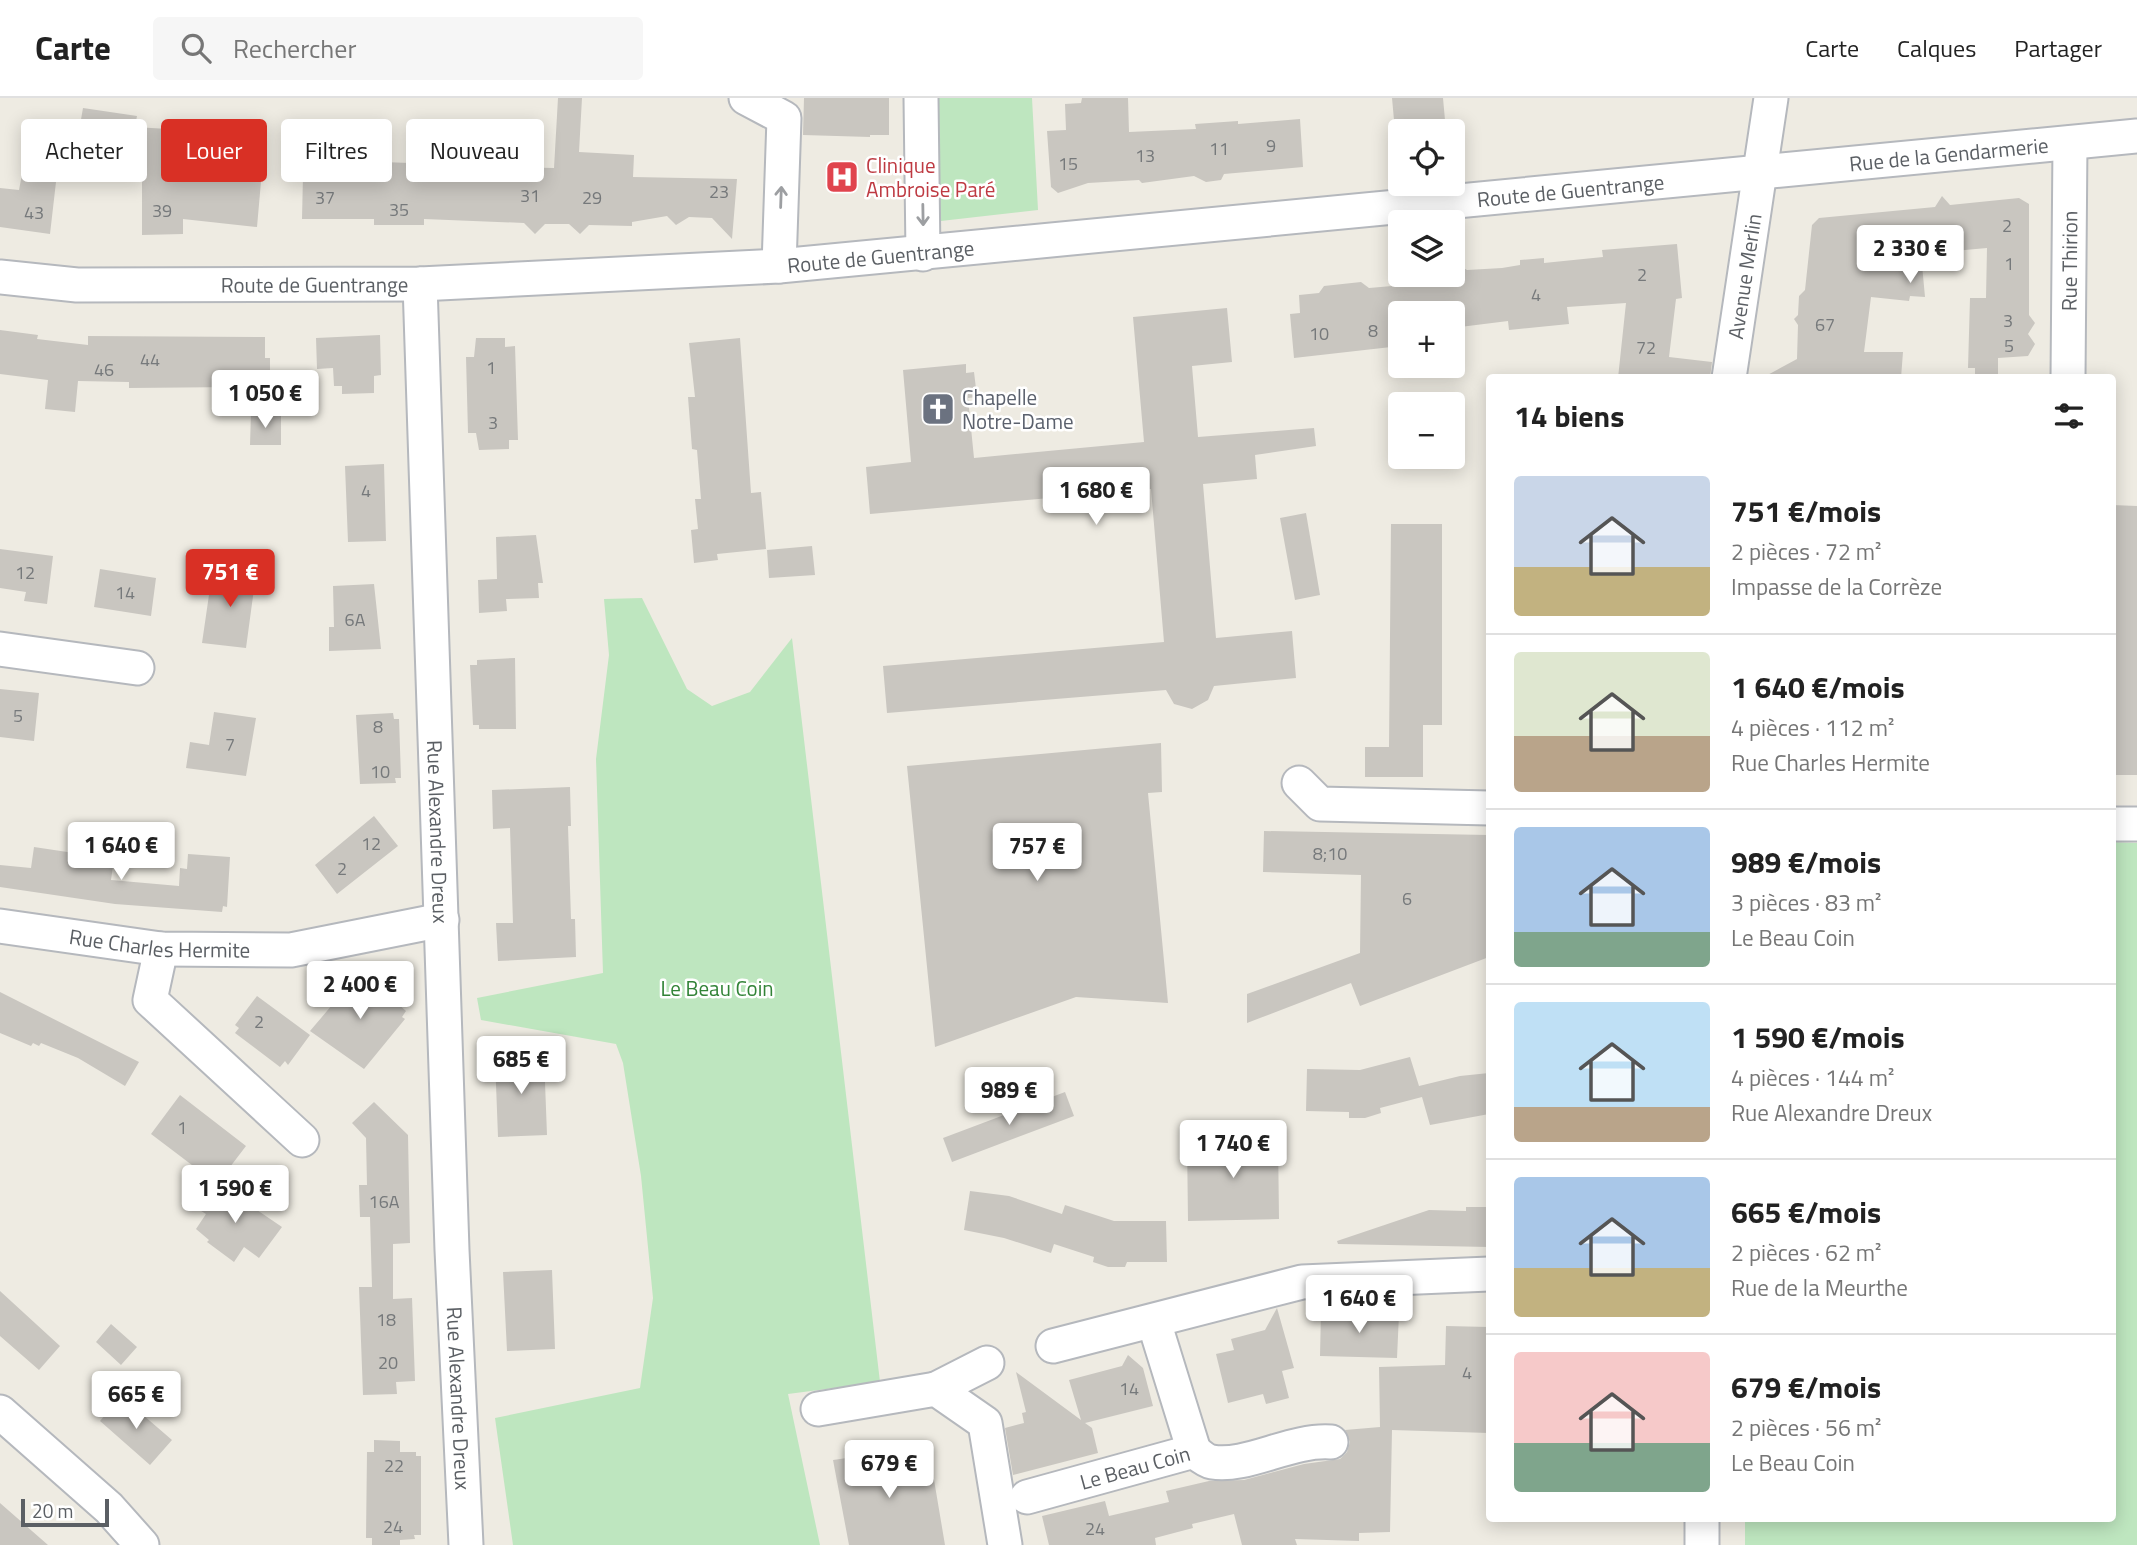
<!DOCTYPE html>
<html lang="fr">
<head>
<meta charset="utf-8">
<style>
  body { margin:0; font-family:"Titillium Web",sans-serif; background:#f6f6f6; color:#222; height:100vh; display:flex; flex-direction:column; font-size:26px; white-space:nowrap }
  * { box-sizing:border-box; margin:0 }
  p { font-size:23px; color:#767676 }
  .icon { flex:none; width:38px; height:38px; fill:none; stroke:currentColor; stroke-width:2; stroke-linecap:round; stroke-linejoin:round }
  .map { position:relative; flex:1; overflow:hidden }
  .panel { position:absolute; left:1486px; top:276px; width:630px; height:1148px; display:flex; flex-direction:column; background:#fff; border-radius:7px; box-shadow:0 4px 18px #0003 }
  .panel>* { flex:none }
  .top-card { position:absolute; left:21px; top:21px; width:665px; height:63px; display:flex; gap:14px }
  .tools { position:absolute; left:1388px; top:21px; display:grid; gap:14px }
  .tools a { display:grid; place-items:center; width:77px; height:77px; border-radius:7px; background:#fff; box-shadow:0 4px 18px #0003; font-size:35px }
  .scale { position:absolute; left:21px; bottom:18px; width:88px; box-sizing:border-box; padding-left:7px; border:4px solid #5b5f64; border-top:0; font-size:19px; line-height:24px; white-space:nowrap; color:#5b5f64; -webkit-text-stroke:5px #fff; paint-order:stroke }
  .price { position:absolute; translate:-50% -60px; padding:0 16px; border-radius:7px; background:#fff; color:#222; font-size:23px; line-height:46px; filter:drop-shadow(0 2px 4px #0008) }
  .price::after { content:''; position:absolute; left:50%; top:42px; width:21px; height:16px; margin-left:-10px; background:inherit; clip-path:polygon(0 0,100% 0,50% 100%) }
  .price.current { background:#d93025; color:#fff }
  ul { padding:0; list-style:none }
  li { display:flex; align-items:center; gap:21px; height:175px; padding:0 28px }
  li+li { border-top:2px solid #e0e0e0 }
  li span { display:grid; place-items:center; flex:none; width:196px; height:140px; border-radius:7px; color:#555 }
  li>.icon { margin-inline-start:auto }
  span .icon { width:84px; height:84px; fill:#fffc; stroke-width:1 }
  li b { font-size:30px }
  h2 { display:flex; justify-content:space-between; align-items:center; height:84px; padding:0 28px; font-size:30px }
  .tag { padding:0 24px; border-radius:7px; background:#fff; box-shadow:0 4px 18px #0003; font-size:24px; line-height:63px }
  .tag.current { background:#d93025; color:#fff }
  header { display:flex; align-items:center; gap:42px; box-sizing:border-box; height:98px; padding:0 35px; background:#fff; border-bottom:2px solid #e0e0e0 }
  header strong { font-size:33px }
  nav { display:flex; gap:38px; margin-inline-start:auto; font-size:24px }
  .search { width:490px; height:63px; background:#f6f6f6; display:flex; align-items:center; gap:18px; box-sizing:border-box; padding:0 24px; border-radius:7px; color:#767676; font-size:26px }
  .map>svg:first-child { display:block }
  .green { fill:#bee6bf }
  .building { fill:#c9c6c0 }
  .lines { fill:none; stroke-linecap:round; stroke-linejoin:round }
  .minor-casing { stroke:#b5b8bd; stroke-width:37 }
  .minor { stroke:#fff; stroke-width:33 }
  .oneway { stroke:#9d9fa2 }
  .labels { text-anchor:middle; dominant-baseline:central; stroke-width:5; stroke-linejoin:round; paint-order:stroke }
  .number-label { font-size:18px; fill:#76797b }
  .street-label { font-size:21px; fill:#5b5f64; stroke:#fff }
  .health-label { font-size:21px; fill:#be3a42; stroke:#fff; text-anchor:start }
  .worship-label { font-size:21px; fill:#5b616d; stroke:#fff; text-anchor:start }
  .park-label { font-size:21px; fill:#328337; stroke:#fff }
</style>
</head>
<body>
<header>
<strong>Carte</strong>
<div class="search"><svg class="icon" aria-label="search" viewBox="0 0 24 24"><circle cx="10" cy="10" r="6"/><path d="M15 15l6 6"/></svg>Rechercher</div>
<nav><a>Carte</a><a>Calques</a><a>Partager</a></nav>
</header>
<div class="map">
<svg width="2137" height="1447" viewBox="0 0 2137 1447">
  <rect width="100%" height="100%" fill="#eeebe2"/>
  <path class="green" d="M930 0H1032L1038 112 932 124Z
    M642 500 687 591 712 608 750 594 792 540 880 1284 788 1296 820 1447H513L495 1320 640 1290 653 1200 641 1078 623 965 616 946 481 922 477 900 603 875 596 661 609 557 604 501Z
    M2112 744 2137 745V1447H1745V1421H2112Z"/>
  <path class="building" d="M558 0H582L579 54 634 57 633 79 737 81 732 141 712 120 689 119 676 127 667 118 632 124V128L589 127 580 136 569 126H545L535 136 524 125 424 121V127H374V121H302L303 77H326V58H348V61L382 64 466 67V62L487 63 488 50 511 51 510 69 554 70Z
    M804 0H889V37H870V39L803 37Z
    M1082 0H1128L1129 34 1196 31 1195 26 1238 23V26L1300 21 1303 69 1224 76 1221 82 1206 84 1194 78 1142 85 1139 82 1088 85 1058 95 1051 89 1047 33 1066 32 1065 6 1081 5Z
    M1392 0H1443L1446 33H1395Z
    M83 10 137 18 135 29 168 31 161 75H209L211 55 263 61 257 129 183 121V136L142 137V60L76 50Z
    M22 76 56 84 50 136 0 129V90L19 92Z
    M1942 98 1950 107 2019 100 2029 106V217L2035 225 2028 236 2035 246 2028 258 1998 260V280H1975V270H1968L1970 200H1986L1987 150 1921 156 1925 199 1910 198 1909 203 1871 199 1864 254H1903L1901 280H1762L1797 261 1798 227 1794 221 1798 217 1799 198 1805 192 1812 127 1819 120 1935 109Z
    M1677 146 1682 200 1676 201 1669 259 1712 264 1710 280H1618L1626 205 1567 209 1569 226 1509 232 1508 223 1452 230V215H1400V248L1294 260 1290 216 1300 215 1299 197 1319 195 1324 188 1361 184 1369 190 1427 185 1426 177H1452V163L1467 172 1502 170 1520 167V162L1544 160V165L1603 159 1602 152Z
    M1227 210 1232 264 1192 268 1198 339 1314 330 1316 348 1255 357 1257 381 1203 386 1216 540 1292 533 1296 580 1214 588 1208 602 1192 611 1174 606 1166 592 887 615 883 568 1164 544 1151 391 870 416 866 369 911 364 903 272 966 266V275L974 274 977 299 968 300 974 360 1144 344 1133 219Z
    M0 232 38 237 37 241 88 247V238L265 239V260H270V298L236 299V289L129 290V284L78 283 75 314 45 311 48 282 0 276Z
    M380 237 381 277 374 278V295L342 296V288H334L333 270 317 271 316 240Z
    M476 240H505V249L515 248 518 342H509V351L479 352 476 335H468L466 259H474Z
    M740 240 751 395 761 394 766 451 717 456 718 462 694 465 691 432 698 431 695 401H701L697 352 692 351 688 299H695L689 245Z
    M251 315 281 318V347H250Z
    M384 366 386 443 348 444 345 368Z
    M2112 407 2137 408V677H2112Z
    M1306 415 1320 497 1295 502 1280 420Z
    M1391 426H1442V627H1423V679H1365V649H1389Z
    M536 437 543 485H538L539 500 506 501 507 513 479 515 478 482 497 481 496 439Z
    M812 448 815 477 769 480 767 452Z
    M0 451 53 458 47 506 24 503 26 494 0 490Z
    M217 469 256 476 246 550 202 545 210 490H214Z
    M100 471 156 480 151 518 94 509Z
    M374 486 381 551 329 553V529H334L333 488Z
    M515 560 516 631H479V627H473L470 567H477V562Z
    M0 591 39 595 34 643 0 639Z
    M214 614 256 620 246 678 186 670 190 644 209 647Z
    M393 615 394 621H399L401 680H395L396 685 360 686 356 617Z
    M1161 645 1162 694 1148 695 1168 905 1076 899 935 949 907 668Z
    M570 689 571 728H568L571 821H575L576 859 498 863 496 825H513L510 730 493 731 492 692Z
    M374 718 398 748 337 796 315 767Z
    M1264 733 1489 737V859L1360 908 1351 885 1247 925V896L1360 855 1361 777 1263 774Z
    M34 749 114 761 111 782 179 788 180 770 187 771 188 756 230 759 227 809 223 808 222 814 115 806 0 789V767L31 770Z
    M364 876 406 913 402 919 405 921 364 971 310 933 355 880 359 883Z
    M0 894 139 964 125 988 78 960 41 945 39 948 33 945 31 948 0 935Z
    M257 898 310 937 288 967 285 963 280 969 235 935 239 930 235 927Z
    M544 958 547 1037 498 1039 495 960Z
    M1410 959 1419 988 1460 978 1489 975V1016L1430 1027 1422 999 1380 1010 1381 1015 1365 1020H1349V1014L1306 1013 1307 971 1360 972Z
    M1065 994 1074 1018 952 1064 943 1040Z
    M180 997 246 1048 217 1086 151 1036Z
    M374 1004 408 1037 410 1145 393 1146V1201L412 1200 415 1283 396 1284 397 1296 363 1297 359 1189H372L370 1119H360L359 1087H367L366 1040 352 1025Z
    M1278 1040 1279 1121 1188 1123 1187 1042Z
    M220 1087 282 1129 259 1160 244 1149 234 1164 207 1144 209 1142 196 1131 206 1116 198 1111Z
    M970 1093 1009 1098 1062 1116 1065 1107 1114 1123H1166L1167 1164H1127L1125 1169H1108L1093 1164 1094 1159 1054 1146 1051 1155 1004 1140 964 1132Z
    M1466 1109H1489V1149L1338 1146 1337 1143 1429 1112 1466 1113Z
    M552 1172 555 1251 507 1253 503 1174Z
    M0 1193 60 1248 39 1272 0 1238Z
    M1277 1210 1294 1270 1282 1273 1289 1300 1266 1306 1263 1296 1228 1305 1216 1256 1234 1252 1231 1241 1265 1232Z
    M1321 1214 1399 1216 1397 1260 1320 1258Z
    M111 1226 137 1249 121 1267 96 1244Z
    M1446 1228 1489 1229V1335L1392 1332 1390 1434 1359 1435V1443L1295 1441 1297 1447H1242L1234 1416 1192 1426 1193 1430 1155 1440 1156 1447H1049L1042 1418 1105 1403 1109 1418 1169 1404 1166 1393 1209 1383 1244 1382 1304 1366 1340 1361 1347 1354 1350 1344 1345 1332 1380 1329 1379 1269 1445 1267Z
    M1128 1257 1143 1270 1153 1308 1085 1325 1092 1330 1098 1355 1013 1377 1005 1330 1024 1325 1022 1315 1026 1314 1016 1274 1081 1322 1069 1282 1122 1268Z
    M121 1298 172 1342 150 1367 100 1323Z
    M374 1342 400 1343V1354H416V1358H421V1437H414L415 1441 400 1442V1447H372V1440H366L367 1354H374Z
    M909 1351 910 1361 930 1358 945 1447H849L833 1362Z
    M0 1405 48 1447H0Z"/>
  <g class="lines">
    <defs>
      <g id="minor">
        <path d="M746 0 784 20 779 168"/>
        <path d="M921 0 923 156"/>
        <path id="s1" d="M0 179 77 187 420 186 779 168 2137 38"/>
        <path id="s2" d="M420 186 452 1152 466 1447"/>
        <path id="s3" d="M1729 280 1771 0"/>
        <path id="s4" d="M2068 280 2070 45"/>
        <path d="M0 551 137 570"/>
        <path d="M1299 685 1320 706 1489 710"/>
        <path d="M2112 726H2137"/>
        <path id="s5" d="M0 828 161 851 291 852 442 822"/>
        <path d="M161 851 150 902 302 1042"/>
        <path d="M1053 1248 1302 1184 1489 1176"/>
        <path d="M936 1291 987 1265"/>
        <path d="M818 1311 936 1291 985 1325 1005 1447"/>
        <path d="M0 1314 109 1410 142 1447"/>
        <path d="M1194 1353C1199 1357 1206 1363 1212 1364 1247 1370 1291 1341 1331 1344"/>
        <path id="s6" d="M1027 1399 1194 1353 1154 1224"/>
        <path d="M1702 1421V1447"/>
      </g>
    </defs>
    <use href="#minor" class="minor-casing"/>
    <use href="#minor" class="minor"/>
  </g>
  <defs><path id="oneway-shaft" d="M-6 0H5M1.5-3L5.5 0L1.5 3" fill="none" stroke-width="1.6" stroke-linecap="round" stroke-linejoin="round" transform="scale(1.75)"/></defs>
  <g class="oneway">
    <use href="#oneway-shaft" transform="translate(781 99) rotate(-88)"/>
    <use href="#oneway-shaft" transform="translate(923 117) rotate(89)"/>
  </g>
  <defs>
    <symbol id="hospital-square" viewBox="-11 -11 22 22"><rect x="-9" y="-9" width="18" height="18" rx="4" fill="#e0444e" stroke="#fff"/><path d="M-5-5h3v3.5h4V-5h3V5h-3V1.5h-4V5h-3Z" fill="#fff"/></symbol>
    <symbol id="church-square" viewBox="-11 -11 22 22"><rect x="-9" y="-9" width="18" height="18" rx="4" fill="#6b7280" stroke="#fff"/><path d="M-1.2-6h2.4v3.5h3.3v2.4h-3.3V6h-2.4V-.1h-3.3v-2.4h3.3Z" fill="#fff"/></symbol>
  </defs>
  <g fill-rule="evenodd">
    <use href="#hospital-square" x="823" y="60" width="38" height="38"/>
    <use href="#church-square" x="919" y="292" width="38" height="38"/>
  </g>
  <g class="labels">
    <g class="number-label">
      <text x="1271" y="47">9</text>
      <text x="1219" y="50">11</text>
      <text x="1145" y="57">13</text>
      <text x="1068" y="65">15</text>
      <text x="719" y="93">23</text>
      <text x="530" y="97">31</text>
      <text x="325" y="99">37</text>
      <text x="592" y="99">29</text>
      <text x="399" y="111">35</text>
      <text x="162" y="112">39</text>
      <text x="34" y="114">43</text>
      <text x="2007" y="127">2</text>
      <text x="2009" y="165">1</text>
      <text x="1642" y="176">2</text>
      <text x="1536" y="196">4</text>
      <text x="2008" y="222">3</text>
      <text x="1825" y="226">67</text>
      <text x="1373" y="232">8</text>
      <text x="1319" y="235">10</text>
      <text x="2009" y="247">5</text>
      <text x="1646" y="249">72</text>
      <text x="150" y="261">44</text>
      <text x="491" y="269">1</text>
      <text x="104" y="271">46</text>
      <text x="493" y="324">3</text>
      <text x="366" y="392">4</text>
      <text x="25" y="474">12</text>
      <text x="125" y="494">14</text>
      <text x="355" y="521">6A</text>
      <text x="18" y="617">5</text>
      <text x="378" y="628">8</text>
      <text x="230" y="646">7</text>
      <text x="380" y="673">10</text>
      <text x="371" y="745">12</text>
      <text x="1330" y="755">8;10</text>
      <text x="342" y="770">2</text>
      <text x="1407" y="800">6</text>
      <text x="259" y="923">2</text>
      <text x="182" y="1029">1</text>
      <text x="384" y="1103">16A</text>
      <text x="386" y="1221">18</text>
      <text x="388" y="1264">20</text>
      <text x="1467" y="1274">4</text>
      <text x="1129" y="1290">14</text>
      <text x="394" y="1367">22</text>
      <text x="393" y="1428">24</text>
      <text x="1095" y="1430">24</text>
    </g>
    <g class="street-label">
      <text stroke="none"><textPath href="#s1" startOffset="1955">Rue de la Gendarmerie</textPath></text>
      <text stroke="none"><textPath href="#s1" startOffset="1575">Route de Guentrange</textPath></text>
      <text stroke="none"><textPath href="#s1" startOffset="882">Route de Guentrange</textPath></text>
      <text stroke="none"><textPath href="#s4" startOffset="117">Rue Thirion</textPath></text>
      <text stroke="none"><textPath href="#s3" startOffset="103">Avenue Merlin</textPath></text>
      <text stroke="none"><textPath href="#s1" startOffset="315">Route de Guentrange</textPath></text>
      <text stroke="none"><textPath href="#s2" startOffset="548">Rue Alexandre Dreux</textPath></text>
      <text stroke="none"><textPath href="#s5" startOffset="161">Rue Charles Hermite</textPath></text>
      <text stroke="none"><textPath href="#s2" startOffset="1115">Rue Alexandre Dreux</textPath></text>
      <text stroke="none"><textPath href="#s6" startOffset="112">Le Beau Coin</textPath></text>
    </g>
    <g class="health-label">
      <text x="866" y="67">Clinique<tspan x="866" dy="24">Ambroise Paré</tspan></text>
    </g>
    <g class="worship-label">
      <text x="962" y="299">Chapelle<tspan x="962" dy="24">Notre-Dame</tspan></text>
    </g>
    <g class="park-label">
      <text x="717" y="890">Le Beau Coin</text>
    </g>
  </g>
</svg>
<div class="tools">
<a><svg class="icon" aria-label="locate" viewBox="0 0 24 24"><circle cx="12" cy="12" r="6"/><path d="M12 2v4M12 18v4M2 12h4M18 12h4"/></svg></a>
<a><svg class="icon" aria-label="layers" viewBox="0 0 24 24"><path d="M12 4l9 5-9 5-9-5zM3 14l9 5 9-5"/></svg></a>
<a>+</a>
<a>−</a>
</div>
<div class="scale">20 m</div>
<b class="price" style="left:1910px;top:187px">2 330 €</b>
<b class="price" style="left:265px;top:332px">1 050 €</b>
<b class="price" style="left:1096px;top:429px">1 680 €</b>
<b class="price current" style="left:230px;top:511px">751 €</b>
<b class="price" style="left:121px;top:784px">1 640 €</b>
<b class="price" style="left:1037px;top:785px">757 €</b>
<b class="price" style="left:360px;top:923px">2 400 €</b>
<b class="price" style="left:521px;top:998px">685 €</b>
<b class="price" style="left:1009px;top:1029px">989 €</b>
<b class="price" style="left:1233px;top:1082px">1 740 €</b>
<b class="price" style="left:235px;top:1127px">1 590 €</b>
<b class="price" style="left:1359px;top:1237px">1 640 €</b>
<b class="price" style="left:136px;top:1333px">665 €</b>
<b class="price" style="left:889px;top:1402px">679 €</b>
<div class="top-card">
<a class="tag">Acheter</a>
<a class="tag current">Louer</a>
<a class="tag">Filtres</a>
<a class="tag">Nouveau</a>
</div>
<section class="panel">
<h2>14 biens<svg class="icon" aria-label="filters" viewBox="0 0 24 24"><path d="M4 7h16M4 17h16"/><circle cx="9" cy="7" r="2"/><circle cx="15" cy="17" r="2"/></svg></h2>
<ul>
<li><span style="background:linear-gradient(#c9d6e8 65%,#c2b280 0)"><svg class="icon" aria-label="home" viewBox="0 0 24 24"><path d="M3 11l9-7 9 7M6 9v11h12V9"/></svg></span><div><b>751 €/mois</b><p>2 pièces · 72 m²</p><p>Impasse de la Corrèze</p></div></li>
<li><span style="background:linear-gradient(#dfe7d0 60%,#b9a48a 0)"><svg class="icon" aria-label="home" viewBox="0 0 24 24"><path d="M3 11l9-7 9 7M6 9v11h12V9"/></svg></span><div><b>1 640 €/mois</b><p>4 pièces · 112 m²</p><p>Rue Charles Hermite</p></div></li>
<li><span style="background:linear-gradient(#a9c7e8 75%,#7fa58c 0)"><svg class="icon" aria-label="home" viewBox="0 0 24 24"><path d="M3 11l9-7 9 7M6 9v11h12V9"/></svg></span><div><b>989 €/mois</b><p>3 pièces · 83 m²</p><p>Le Beau Coin</p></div></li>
<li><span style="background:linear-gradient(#bfe0f5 75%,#b9a48a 0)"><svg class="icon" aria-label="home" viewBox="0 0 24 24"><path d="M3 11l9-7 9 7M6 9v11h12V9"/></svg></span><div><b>1 590 €/mois</b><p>4 pièces · 144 m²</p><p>Rue Alexandre Dreux</p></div></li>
<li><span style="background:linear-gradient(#a9c7e8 65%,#c2b280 0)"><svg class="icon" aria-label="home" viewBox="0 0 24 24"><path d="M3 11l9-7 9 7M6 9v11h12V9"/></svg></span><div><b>665 €/mois</b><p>2 pièces · 62 m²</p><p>Rue de la Meurthe</p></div></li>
<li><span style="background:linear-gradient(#f6c9c9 65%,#7fa58c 0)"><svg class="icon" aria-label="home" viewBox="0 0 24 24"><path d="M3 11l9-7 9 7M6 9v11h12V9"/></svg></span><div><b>679 €/mois</b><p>2 pièces · 56 m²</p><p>Le Beau Coin</p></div></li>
</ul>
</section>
</div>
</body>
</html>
